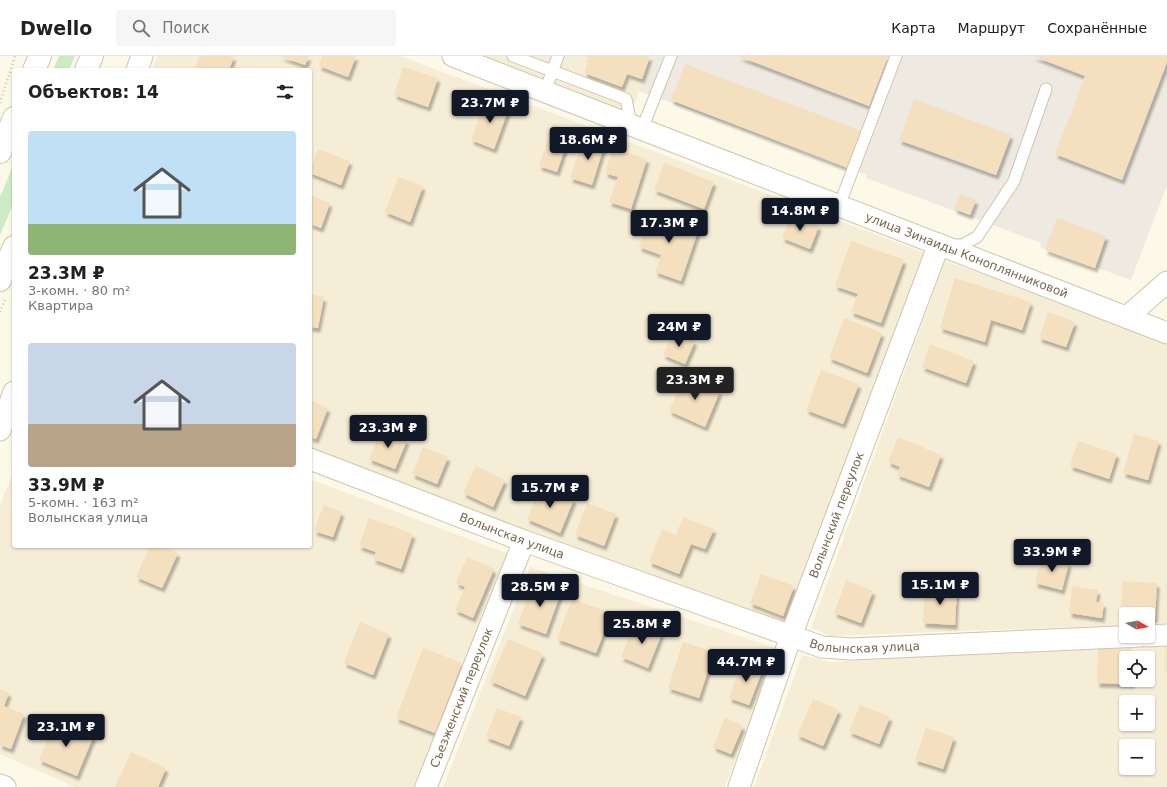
<!DOCTYPE html>
<html lang="ru">
<head>
<meta charset="utf-8">
<style>
  body { margin:0; font-family:"DejaVu Sans",sans-serif; background:#f6f6f6; color:#202124; height:100vh; display:flex; flex-direction:column; font-size:15px; white-space:nowrap }
  * { box-sizing:border-box; margin:0 }
  p { font-size:13px; color:#757577 }
  .icon { flex:none; width:22px; height:22px; fill:none; stroke:currentColor; stroke-width:2; stroke-linecap:round; stroke-linejoin:round }
  .map { position:relative; flex:1; overflow:hidden }
  .sheet { position:absolute; left:12px; top:12px; width:300px; height:480px; display:flex; flex-direction:column; background:#fff; border-radius:4px; box-shadow:0 1px 3px #0004 }
  .sheet>* { flex:none }
  .needle { width:26px; rotate:99deg }
  .tools { position:absolute; left:1119px; top:551px; display:grid; gap:8px }
  .tools a { display:grid; place-items:center; width:36px; height:36px; border-radius:4px; background:#fff; box-shadow:0 1px 3px #0004; font-size:20px }
  .price { position:absolute; translate:-50% -34px; padding:0 9px; border-radius:4px; background:#111827; color:#fff; font-size:13px; line-height:26px; filter:drop-shadow(0 1px 2px #0008) }
  .price::after { content:''; position:absolute; left:50%; top:24px; width:12px; height:9px; margin-left:-6px; background:inherit; clip-path:polygon(0 0,100% 0,50% 100%) }
  .price.on { background:#222; color:#fff }
  ul { padding:0; list-style:none }
  li { display:grid; align-content:center; gap:8px; height:212px; padding:0 16px }
  li span { display:grid; place-items:center; height:124px; border-radius:4px; color:#555 }
  li>.icon { margin-inline-start:auto }
  span .icon { width:72px; height:72px; fill:#fffc; stroke-width:1 }
  li b { font-size:17px }
  h2 { display:flex; justify-content:space-between; align-items:center; height:48px; padding:0 16px; font-size:17px }
  header { display:flex; align-items:center; gap:24px; box-sizing:border-box; height:56px; padding:0 20px; background:#fff; border-bottom:1px solid #e0e0e0 }
  header strong { font-size:19px }
  nav { display:flex; gap:22px; margin-inline-start:auto; font-size:14px }
  .search { width:280px; height:36px; background:#f6f6f6; display:flex; align-items:center; gap:10px; box-sizing:border-box; padding:0 14px; border-radius:4px; color:#757577; font-size:15px }
  .map>svg:first-child { display:block }
  .residential { fill:#f5edd6; fill-rule:evenodd }
  .industrial { fill:#eeeae1 }
  .green { fill:#cdecc5 }
  .building { fill:#f4dfbe; filter:url(#shadow) }
  .lines { fill:none; stroke-linecap:round; stroke-linejoin:round }
  .lane-casing { stroke:#d0c4ac; stroke-width:13 }
  .street-casing { stroke:#d0c4ac; stroke-width:23 }
  .secondary-casing { stroke:#d3c5aa; stroke-width:24 }
  .path { stroke:#d9c3a1; stroke-width:2.5; stroke-dasharray:1 3; stroke-linecap:butt }
  .lane { stroke:#fff; stroke-width:11 }
  .street { stroke:#fff; stroke-width:21 }
  .secondary { stroke:#fff; stroke-width:22 }
  .labels { text-anchor:middle; dominant-baseline:central; stroke-width:3; stroke-linejoin:round; paint-order:stroke }
  .street-label { font-size:12px; fill:#79654a; stroke:#fffcef }
</style>
</head>
<body>
<header>
<strong>Dwello</strong>
<div class="search"><svg class="icon" aria-label="search" viewBox="0 0 24 24"><circle cx="10" cy="10" r="6"/><path d="M15 15l6 6"/></svg>Поиск</div>
<nav><a>Карта</a><a>Маршрут</a><a>Сохранённые</a></nav>
</header>
<div class="map">
<svg width="1167" height="731" viewBox="0 0 1167 731">
  <defs>
    <filter id="shadow"><feDropShadow dx="2.5" dy="4.5" stdDeviation="1" flood-color="#0004"/></filter>
  </defs>
  <rect width="100%" height="100%" fill="#fdf9e8"/>
  <path class="residential" d="M157 0H400L928 198 785 571 528 477 310 394V14H152Z
    M483 0H652L631 58Z
    M945 205 1167 282V567L1148 568V558H1126V569L830 580 811 572Z
    M14 414V490H310V423L508 498 414 731H75L0 698V449Z
    M530 511 778 593 725 731H443Z
    M1167 587V731H754L802 599 831 606 1052 590ZM1126 602H1148V624H1126ZM1126 646H1148V668H1126ZM1126 690H1148V712H1126Z"/>
  <path class="industrial" d="M652 0H1167V129L1131 224 1040 191 1041 187 866 122 867 119 639 35Z"/>
  <path class="green" d="M59 0H75L69 14H53Z
    M14 107V146L0 179V141Z"/>
  <path class="building" d="M200 0H234L229 14H194Z
    M280 0H309L305 9Z
    M322 0H356L348 21 319 10Z
    M584 0H650L642 23 627 18 622 31 584 17 589 2Z
    M738 0H888L869 50Z
    M1033 0H1167V6L1122 124 1055 98 1085 20Z
    M685 8 862 75 848 112 671 44Z
    M403 11 438 22 428 51 394 39Z
    M486 43 509 52 494 93 471 84Z
    M914 43 1011 79 996 119 899 84Z
    M553 68 571 74 557 116 539 110Z
    M584 80 605 87 592 129 570 122Z
    M613 92 647 103 631 153 609 146 618 121 605 117Z
    M318 93 350 105 341 129 310 117V114Z
    M664 107 714 126 704 153 654 134Z
    M398 121 423 130 410 166 385 156Z
    M960 138 976 144 970 159 954 153Z
    M310 139 330 147 321 172 310 168Z
    M651 156 699 172 681 225 655 216 661 199 639 191Z
    M791 159 819 170 810 193 782 182Z
    M1057 162 1106 180 1095 212 1045 194Z
    M851 185 904 204 881 267 851 256 858 238 835 230Z
    M955 222 1031 246 1022 274 991 264 985 286 940 272Z
    M310 238 324 241 318 272 310 271Z
    M1048 256 1075 266 1066 291 1039 282Z
    M844 262 882 277 867 317 829 302Z
    M673 276 695 285 685 308 663 299Z
    M930 288 974 305 966 327 922 311Z
    M821 314 859 328 843 368 806 354Z
    M685 320 720 335 705 371 669 355Z
    M310 344 328 352 316 383 310 381Z
    M381 373 407 384 395 413 369 403Z
    M1134 378 1159 385 1148 424 1123 417Z
    M898 381 941 399 929 431 897 419 900 411 888 406Z
    M1078 385 1117 398 1109 423 1070 410Z
    M423 391 448 401 437 428 412 418Z
    M476 410 505 424 493 451 463 437Z
    M541 429 574 443 560 477 527 463Z
    M587 447 616 458 604 490 575 479Z
    M324 449 342 456 333 481 314 475Z
    M683 461 714 473 705 493 691 488 679 518 649 506 662 473 676 479Z
    M369 462 413 478 401 513 373 503 376 496 359 490Z
    M150 490H162L178 497 162 532 136 521Z
    M467 501 494 513 473 562 455 554 465 531 456 527Z
    M1042 501 1069 507 1062 534 1035 527Z
    M761 518 794 530 783 560 750 547Z
    M846 524 873 535 861 567 834 557Z
    M1123 525 1157 527 1155 563 1148 562V558H1126V561H1120Z
    M533 526 561 536 546 578 518 568Z
    M925 530 957 532 955 569 923 567Z
    M1072 530 1098 534 1096 546 1104 547 1102 562 1069 557Z
    M572 543 611 557 596 597 557 583Z
    M360 566 389 578 373 619 344 607Z
    M635 566 662 577 648 612 621 601Z
    M508 583 543 598 525 640 490 625Z
    M683 586 714 596 699 642 668 632Z
    M1166 590H1167V612H1165Z
    M423 592 462 607 435 677 396 662Z
    M1098 592H1132V602H1126V624H1132V628L1097 627Z
    M743 605 763 613 749 649 729 642Z
    M0 633 9 637 4 650 24 658 11 693 0 689Z
    M813 643 839 654 823 690 797 679Z
    M860 649 890 661 879 688 849 676Z
    M497 652 521 661 509 690 486 681Z
    M725 662 743 670 731 698 713 691Z
    M56 663 94 679 77 720 39 704Z
    M926 672 954 681 943 713 915 704Z
    M131 696 166 712 158 731H115Z"/>
  <g class="lines">
    <defs>
      <path id="lane" d="M513 0 626 43 631 69
        M545 35 558 0
        M642 73 671 0
        M839 150 896 0
        M952 189H962L977 181 1014 125 1046 33"/>
      <g id="street">
        <path id="s1" d="M453 0 1167 277"/>
        <path d="M137 14 142 0"/>
        <path d="M1127 261 1167 226"/>
        <path d="M0 374 14 336"/>
        <path id="s2" d="M310 403 524 485 822 591 852 593 1141 580"/>
        <path d="M1148 580 1167 579"/>
        <path d="M0 729 5 731"/>
        <path id="s3" d="M426 731 524 485"/>
        <path id="s4" d="M739 731 791 580 939 188"/>
      </g>
      <path id="secondary" d="M34 14 40 0
        M86 14 92 0
        M0 96 14 62
        M0 224 14 191"/>
    </defs>
    <use href="#lane" class="lane-casing"/>
    <use href="#street" class="street-casing"/>
    <use href="#secondary" class="secondary-casing"/>
    <path class="path" d="M0 47 15 0
      M0 256 5 243"/>
    <use href="#lane" class="lane"/>
    <use href="#street" class="street"/>
    <use href="#secondary" class="secondary"/>
  </g>
  <g class="labels">
    <g class="street-label">
      <text stroke="none"><textPath href="#s1" startOffset="551">улица Зинаиды Коноплянниковой</textPath></text>
      <text stroke="none"><textPath href="#s4" startOffset="289">Волынский переулок</textPath></text>
      <text stroke="none"><textPath href="#s2" startOffset="216">Волынская улица</textPath></text>
      <text stroke="none"><textPath href="#s2" startOffset="588">Волынская улица</textPath></text>
      <text stroke="none"><textPath href="#s3" startOffset="96">Съезженский переулок</textPath></text>
    </g>
  </g>
</svg>
<div class="tools">
<a><svg class="needle" viewBox="-14 -14 28 28"><path d="M0-13l5 13h-10z" fill="#e53935"/><path d="M0 13l5-13h-10z" fill="#757577"/></svg></a>
<a><svg class="icon" aria-label="locate" viewBox="0 0 24 24"><circle cx="12" cy="12" r="6"/><path d="M12 2v4M12 18v4M2 12h4M18 12h4"/></svg></a>
<a>+</a>
<a>−</a>
</div>
<b class="price" style="left:490px;top:68px">23.7M ₽</b>
<b class="price" style="left:588px;top:105px">18.6M ₽</b>
<b class="price" style="left:800px;top:176px">14.8M ₽</b>
<b class="price" style="left:669px;top:188px">17.3M ₽</b>
<b class="price" style="left:679px;top:292px">24M ₽</b>
<b class="price on" style="left:695px;top:345px">23.3M ₽</b>
<b class="price" style="left:388px;top:393px">23.3M ₽</b>
<b class="price" style="left:550px;top:453px">15.7M ₽</b>
<b class="price" style="left:1052px;top:517px">33.9M ₽</b>
<b class="price" style="left:940px;top:550px">15.1M ₽</b>
<b class="price" style="left:540px;top:552px">28.5M ₽</b>
<b class="price" style="left:642px;top:589px">25.8M ₽</b>
<b class="price" style="left:746px;top:627px">44.7M ₽</b>
<b class="price" style="left:66px;top:692px">23.1M ₽</b>
<section class="sheet">
<h2>Объектов: 14<svg class="icon" aria-label="filters" viewBox="0 0 24 24"><path d="M4 7h16M4 17h16"/><circle cx="9" cy="7" r="2"/><circle cx="15" cy="17" r="2"/></svg></h2>
<ul>
<li><span style="background:linear-gradient(#bfe0f5 75%,#8fb573 0)"><svg class="icon" aria-label="home" viewBox="0 0 24 24"><path d="M3 11l9-7 9 7M6 9v11h12V9"/></svg></span><div><b>23.3M ₽</b><p>3-комн. · 80 m²</p><p>Квартира</p></div></li>
<li><span style="background:linear-gradient(#c9d6e8 65%,#b9a48a 0)"><svg class="icon" aria-label="home" viewBox="0 0 24 24"><path d="M3 11l9-7 9 7M6 9v11h12V9"/></svg></span><div><b>33.9M ₽</b><p>5-комн. · 163 m²</p><p>Волынская улица</p></div></li>
</ul>
</section>
</div>
</body>
</html>
